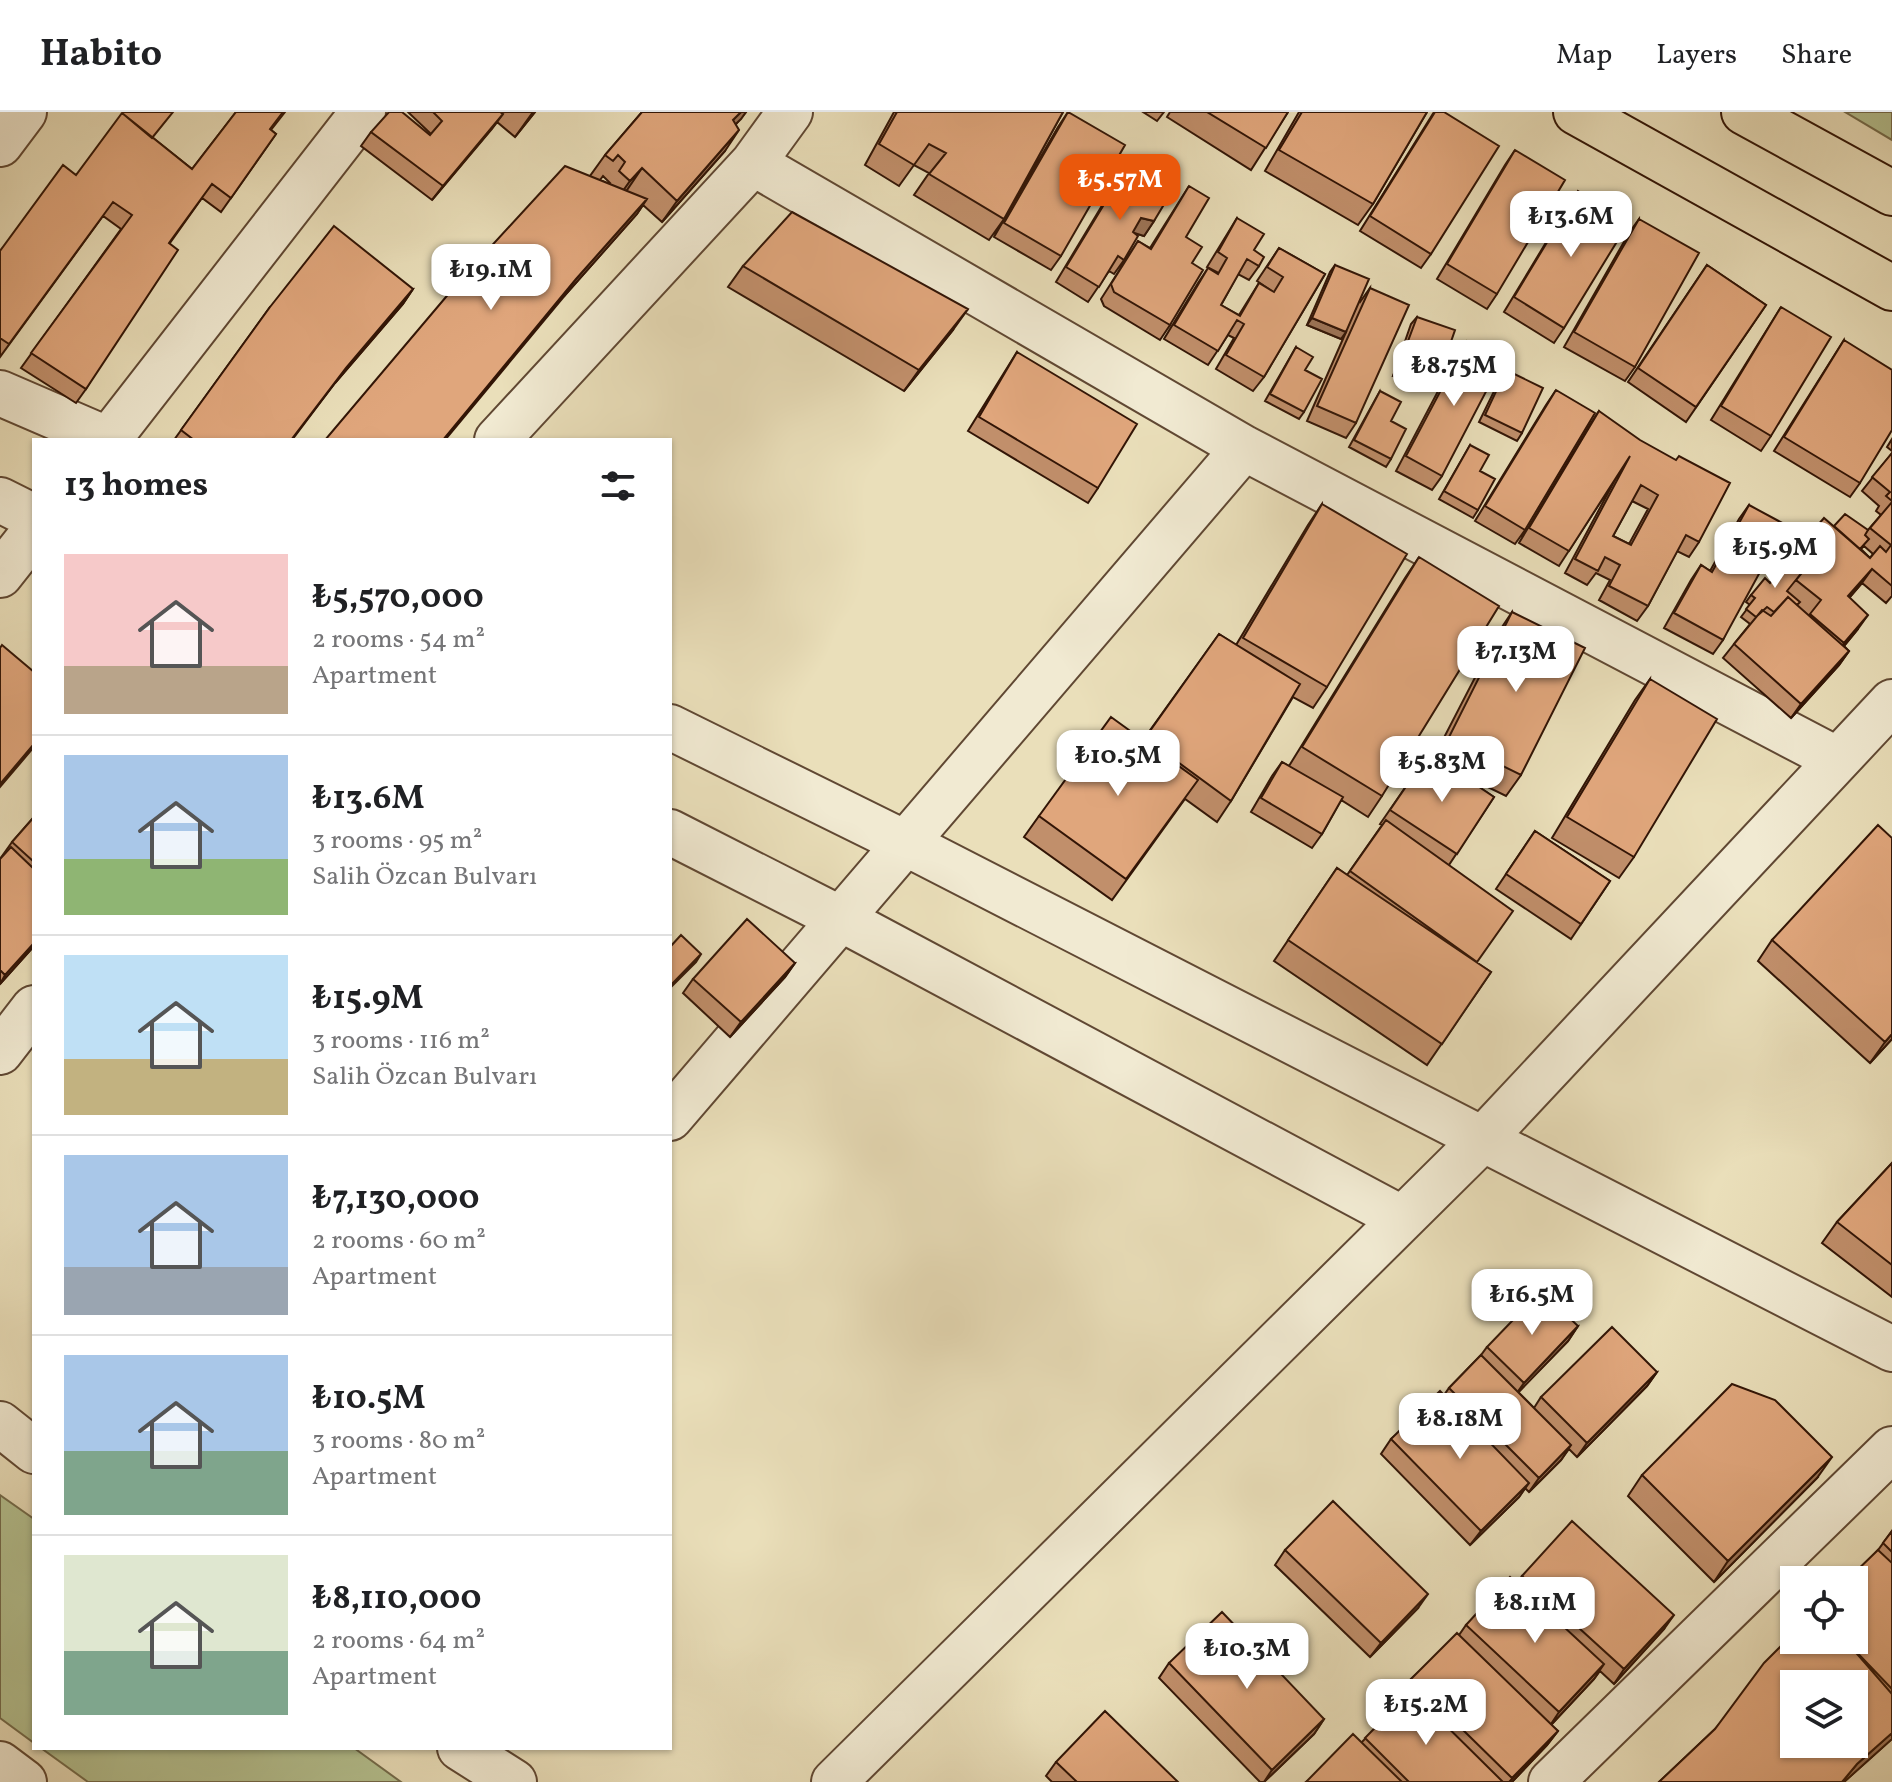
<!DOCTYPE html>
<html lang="en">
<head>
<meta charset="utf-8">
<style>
  body { margin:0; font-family:Vollkorn,serif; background:#f2f2f2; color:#202124; height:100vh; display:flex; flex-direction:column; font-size:30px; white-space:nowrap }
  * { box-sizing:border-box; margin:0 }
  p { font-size:26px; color:#757577 }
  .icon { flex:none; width:44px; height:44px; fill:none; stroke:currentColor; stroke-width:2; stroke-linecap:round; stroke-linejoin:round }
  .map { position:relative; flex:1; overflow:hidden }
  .panel { position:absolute; left:32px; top:326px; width:640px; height:1312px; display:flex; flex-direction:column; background:#fff; border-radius:0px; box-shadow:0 2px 6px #0004 }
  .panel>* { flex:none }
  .controls { position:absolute; left:1780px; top:1454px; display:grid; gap:16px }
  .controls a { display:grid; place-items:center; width:88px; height:88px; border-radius:0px; background:#fff; box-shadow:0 2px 6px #0004; font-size:40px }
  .price { position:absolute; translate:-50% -68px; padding:0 18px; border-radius:16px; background:#fff; color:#222; font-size:26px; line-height:52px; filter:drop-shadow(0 2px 4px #0008) }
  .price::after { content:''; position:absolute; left:50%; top:48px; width:24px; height:18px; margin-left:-12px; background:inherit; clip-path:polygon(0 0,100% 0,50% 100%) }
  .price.selected { background:#ea580c; color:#fff }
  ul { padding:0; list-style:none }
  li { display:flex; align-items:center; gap:24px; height:200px; padding:0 32px }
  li+li { border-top:2px solid #e0e0e0 }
  li span { display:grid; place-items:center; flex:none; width:224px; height:160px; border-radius:0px; color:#555 }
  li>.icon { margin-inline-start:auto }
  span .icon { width:96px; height:96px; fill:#fffc; stroke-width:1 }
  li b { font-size:34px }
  h2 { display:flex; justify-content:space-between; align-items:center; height:96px; padding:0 32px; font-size:34px }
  header { display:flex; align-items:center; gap:48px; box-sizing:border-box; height:112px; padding:0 40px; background:#fff; border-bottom:2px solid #e0e0e0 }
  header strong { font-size:38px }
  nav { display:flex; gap:44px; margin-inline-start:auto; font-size:28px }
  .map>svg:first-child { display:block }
  .green { fill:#b5c291; stroke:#746c4c; stroke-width:2 }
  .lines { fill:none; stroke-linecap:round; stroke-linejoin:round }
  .minor-casing { stroke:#604833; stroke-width:48 }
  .major-casing { stroke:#321506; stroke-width:48 }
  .minor { stroke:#f1ead2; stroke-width:44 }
  .major { stroke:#eadfba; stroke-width:44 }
  .wall { fill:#c18f6b; stroke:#321506; stroke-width:2; fill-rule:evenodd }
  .shaded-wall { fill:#9d7457; stroke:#321506; stroke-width:2 }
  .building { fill:#e0a67c; stroke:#321506; stroke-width:2; fill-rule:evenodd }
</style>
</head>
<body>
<header>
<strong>Habito</strong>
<nav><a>Map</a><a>Layers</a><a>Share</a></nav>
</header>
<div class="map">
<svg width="1892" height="1670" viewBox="0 0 1892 1670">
  <rect width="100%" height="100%" fill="#eadfba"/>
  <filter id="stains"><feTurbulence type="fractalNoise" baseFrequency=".0025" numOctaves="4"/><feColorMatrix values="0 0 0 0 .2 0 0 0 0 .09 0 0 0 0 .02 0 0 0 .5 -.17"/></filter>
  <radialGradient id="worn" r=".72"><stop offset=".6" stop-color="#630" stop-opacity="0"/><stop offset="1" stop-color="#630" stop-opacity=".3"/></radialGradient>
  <path class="green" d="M1845 0H1892V28Z
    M0 1383 34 1407V1631L0 1606Z
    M41 1636H354L401 1670H88Z"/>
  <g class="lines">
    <defs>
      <path id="minor" d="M0 32 24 0
        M753 51 1244 336 1836 647
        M0 281 109 328
        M108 328 363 0
        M497 328 753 51 790 0
        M0 388 34 405
        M0 463 34 420
        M670 615 905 731 1892 1237
        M670 720 841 807 1401 1106
        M0 940 34 896
        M670 1006 1244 336
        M0 1312 34 1339
        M460 1636 514 1670
        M0 1652 24 1670
        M834 1670 1482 1028 1892 590
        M1551 1670 1892 1337"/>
      <path id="major" d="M1576 0 1892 176
        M1744 0 1892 81"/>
    </defs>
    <use href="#minor" class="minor-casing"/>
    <use href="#major" class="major-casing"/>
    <use href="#minor" class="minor"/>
    <use href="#major" class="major"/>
  </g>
  <path class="wall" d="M236 0H285L271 18 276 22 221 100 202 86 170 131 86 277 76 291 21 256 121 117 103 104 0 245V139L76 63 153 26 192 57Z
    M408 0H535L515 25 497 10 432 88 361 34 371 20 430 23 431 22Z
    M642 0H746L736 12 725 39 662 110 643 93 637 102 566 182 590 64 605 43ZM603 64 610 71 609 72 600 68Z
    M894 0H1063L1004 107 989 128 914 83 929 61 914 53 899 74 865 53Z
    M1068 0 1061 144 1051 158 994 125 1058 15Z
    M1143 0H1164L1157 9Z
    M1170 0H1288L1251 58 1167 5Z
    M1299 0H1427L1373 92 1358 113 1265 59Z
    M1434 0 1431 142 1421 156 1360 119Z
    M1515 38 1497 182 1487 197 1437 167 1505 53Z
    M1131 48 1154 109 1144 124 1135 121 1124 148 1114 162 1109 159 1088 190 1056 170 1121 62Z
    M1189 74 1186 125 1192 151 1170 213 1160 228 1104 194 1101 187 1138 129 1150 136Z
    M1578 79 1564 216 1554 231 1504 200 1568 94Z
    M1237 106 1254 138 1259 154 1249 168 1238 162 1221 193 1239 203 1259 171 1273 180 1257 169 1279 136 1325 162 1264 265 1253 279 1216 257 1234 226 1228 223 1208 253 1164 227 1198 171 1208 156 1217 161V160L1207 155Z
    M1639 107 1635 255 1625 269 1564 235 1629 121Z
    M1335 153 1360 190 1370 176 1356 311 1346 326 1307 309 1346 220 1341 227 1307 213 1330 160Z
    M1707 153 1766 193 1686 310 1628 270Z
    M743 154 953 218 904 279 728 175Z
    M413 177 403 192 335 271 292 328H174L270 195Z
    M1781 195 1771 324 1761 339 1711 308Z
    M1417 205 1437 270 1431 277 1393 264 1411 212Z
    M1844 228 1860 371 1850 385 1774 339Z
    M1467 229 1442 364 1432 378 1396 359 1457 243Z
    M1296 235 1305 258 1304 300 1299 307 1265 289Z
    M1017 240 1098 376 1088 391 968 319Z
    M1506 258 1522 321 1517 329 1479 310 1501 265Z
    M1556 278 1525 418 1515 432 1475 409 1546 293Z
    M1380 279 1391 309V347L1386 355 1349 335Z
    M1599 299 1699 430 1689 445 1677 439 1648 494 1637 509 1599 488 1610 468 1596 461 1587 473 1565 461 1616 366 1559 454 1519 431 1589 314ZM1632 389 1648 397 1629 432 1613 424Z
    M1892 327V339L1887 335Z
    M1470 333 1480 359 1478 398 1473 406 1439 387Z
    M1892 341V484L1886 491 1862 471 1849 486 1858 517 1844 534 1849 539 1839 553 1791 606 1723 546 1734 532 1750 512 1741 505 1750 493 1746 490 1751 483 1770 471 1803 459 1807 455 1794 444 1804 429 1834 414 1868 418 1881 403 1876 399 1879 394 1862 379ZM1864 434 1873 442 1870 446 1861 437Z
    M1322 392 1327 575 1313 596 1293 585 1231 689 1217 710 1185 687 1112 788 1024 725 1039 704 1143 628 1219 522 1236 533 1308 413Z
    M1749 393 1767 444 1761 443 1753 457 1723 528 1713 542 1664 516 1691 468 1701 453 1710 459 1739 407Z
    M1419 445 1382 684 1368 705 1341 688 1322 722 1312 736 1251 700 1272 664 1282 650 1289 654 1405 466Z
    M1512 500 1521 663 1506 684 1453 658 1494 685 1449 753 1477 851 1491 860 1427 953 1274 849 1337 756 1347 763 1382 713 1380 712 1429 641 1434 645 1498 521Z
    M1650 567 1634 745 1619 766 1552 726 1635 588Z
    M34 705V834L0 872V747L12 730Z
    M1535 719 1610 769 1571 827 1496 777Z
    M1892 726V927L1870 951 1758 849 1772 828Z
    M795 851 785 865 730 925 683 881 693 867Z
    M1892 1051V1185L1822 1131 1837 1110Z
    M1578 1214 1568 1229 1518 1280 1534 1296 1541 1285 1657 1260 1647 1274 1577 1345 1569 1337 1561 1348 1529 1380 1525 1376 1519 1385 1470 1433 1381 1342 1391 1327 1444 1283 1449 1276 1481 1243 1487 1235Z
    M1642 1363 1817 1366 1714 1470 1628 1384Z
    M1892 1419V1627L1844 1670H1659L1715 1617 1878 1438Z
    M1285 1438 1418 1496 1370 1545 1275 1453Z
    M1522 1464 1664 1517 1614 1572 1600 1559 1594 1567 1551 1613 1558 1619 1547 1633 1512 1670H1306L1362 1630 1405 1585 1401 1581 1411 1567 1459 1523 1466 1513 1517 1471Z
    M1169 1551 1324 1607 1314 1622 1264 1670H1260L1159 1566Z
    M1056 1650 1178 1670H1052L1046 1664Z"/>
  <path class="shaded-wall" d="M533 0H535L515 25Z
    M741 0H746L741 7 718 29 733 8Z
    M503 2 492 17 432 88 443 74Z
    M739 18 725 39 662 110 677 89Z
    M642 56 627 78 615 90 630 69Z
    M647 87 637 102 566 182 445 328H443L576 167Z
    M1141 106 1154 109 1144 124 1131 120Z
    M413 177 403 192 335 271 291 328 346 256Z
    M968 197 953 218 904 279 919 258Z
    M1312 206 1346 220 1341 227 1307 213Z
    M1398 256 1437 270 1431 277 1393 264Z
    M1769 428 1777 430 1767 444 1759 443Z
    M1872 457 1862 471 1838 499 1848 484Z
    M1868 503 1858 517 1834 546 1844 531Z
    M1849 539 1839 553 1791 606 1801 592Z
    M34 632V635L0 675V672Z
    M34 831V834L0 872 5 863Z
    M701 842 696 850 670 876V874Z
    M795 851 785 865 730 925 741 910Z
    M1892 922V927L1870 951 1885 930Z
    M1578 1214 1568 1229 1514 1285 1524 1271Z
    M1657 1260 1647 1274 1577 1345 1587 1331Z
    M1571 1333 1561 1348 1529 1380 1539 1366Z
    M1832 1345 1817 1366 1714 1470 1728 1449Z
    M1529 1371 1519 1385 1470 1433 1481 1419Z
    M1428 1482 1418 1496 1370 1545 1381 1531Z
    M1674 1503 1664 1517 1614 1572 1624 1557Z
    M1604 1552 1594 1567 1549 1615 1559 1600Z
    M1324 1607 1314 1622 1264 1670 1272 1658Z
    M1558 1619 1547 1633 1512 1670H1509Z
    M1892 1621V1627L1844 1670H1842L1857 1652Z"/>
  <path class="building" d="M123 0H173L152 26 122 1Z
    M236 0H283L270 17 276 22 231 86 212 72 169 131 178 138 86 277 31 241 132 103 113 90 9 232 0 226V139L63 53 76 63 122 1 192 57Z
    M389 0H402L430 23 442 9 433 0H500L503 2 443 74 371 20Z
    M642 0H741L733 8 739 18 677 89 642 56 630 69 619 59 625 50 618 43 613 49 605 43Z
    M897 0H1063L1004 107 929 62 946 41 929 32 914 53 879 32Z
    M1068 0 1125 33 1061 144 1004 111Z
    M1207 0H1288L1266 36Z
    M1302 0H1427L1373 92 1279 38Z
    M1435 0H1444L1499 34 1431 142 1370 104Z
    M1515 38 1565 68 1497 182 1447 152Z
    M1131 48 1175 74 1154 109 1141 106 1133 120 1138 124 1124 148 1118 144 1099 175 1066 155Z
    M565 54 647 87 576 167 443 328H325L462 166Z
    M1189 74 1209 86 1186 125 1202 135 1192 151 1203 158 1170 213 1114 180 1111 172 1138 129 1151 137Z
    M1578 79 1629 110 1564 216 1514 185Z
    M792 100 968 197 919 258 743 154Z
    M1237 106 1264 122 1254 138 1264 145 1259 154 1247 147 1221 193 1240 204 1259 171 1274 180 1283 165 1267 155 1279 136 1325 162 1264 265 1226 243 1244 212 1237 208 1218 239 1174 213 1208 156 1218 162 1227 146 1218 140Z
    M1639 107 1699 141 1635 255 1574 220Z
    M334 114 413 177 346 256 291 328H194L181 318 270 195Z
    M1335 153 1369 167 1346 220 1312 206Z
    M1707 153 1766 193 1696 295 1638 256Z
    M1370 176 1409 193 1356 311 1317 294Z
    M1781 195 1831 225 1771 324 1721 294Z
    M1417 205 1455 218 1437 270 1398 256Z
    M1844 228 1892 258V318L1860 371 1784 325Z
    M1467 229 1503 247 1442 364 1406 344Z
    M1296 235 1313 245 1305 258 1322 267 1304 300 1270 282Z
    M1017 240 1137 312 1098 376 979 305Z
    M1506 258 1543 276 1522 321 1485 303Z
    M1556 278 1595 301 1525 418 1485 394Z
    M1380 279 1401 290 1391 309 1406 317 1391 347 1354 328Z
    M1599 299 1640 328 1676 348 1679 344 1730 371 1699 430 1686 423 1648 494 1609 474 1620 453 1605 445 1598 459 1575 447 1630 344 1569 439 1529 416ZM1641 373 1658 383 1631 433 1613 424Z
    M1470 333 1489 343 1480 359 1495 367 1478 398 1444 379Z
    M1892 341V389L1886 384 1890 380 1872 365Z
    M1892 390V474L1872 457 1848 484 1868 503 1844 531 1810 502 1821 488 1796 468 1818 441 1804 429 1824 406 1870 446 1880 434 1886 440 1891 433 1870 416Z
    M1322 392 1407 442 1327 575 1243 526Z
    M1749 393 1786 413 1777 430 1769 428 1753 457 1760 460 1723 528 1674 501 1701 453 1712 460Z
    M1845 402 1868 418 1865 423 1869 427 1860 437 1834 414Z
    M1419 445 1499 494 1382 684 1302 635Z
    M1789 448 1803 459 1787 479 1800 490 1797 493 1788 485 1774 500 1767 495 1756 505 1746 497 1755 486 1751 483 1765 466 1770 471Z
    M1788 485 1849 539 1801 592 1734 532 1762 498 1771 504Z
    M1512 500 1585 536 1521 663 1448 627Z
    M1219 522 1300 572 1231 689 1145 626Z
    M2 533 34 560V632L0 672V536Z
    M1650 567 1717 607 1634 745 1567 705Z
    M1111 605 1198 668 1126 767 1039 704Z
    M1429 641 1494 685 1457 742 1390 698Z
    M1282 650 1343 685 1322 722 1261 686Z
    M34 705V750L12 730Z
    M1386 708 1513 799 1477 850 1350 759Z
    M1878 713 1892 726V922L1885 930 1772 828Z
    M1535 719 1610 769 1581 812 1506 762Z
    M11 735 34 757V831L5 863 0 858V747Z
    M1337 756 1491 860 1442 932 1288 828Z
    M747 807 795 851 741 910 693 867Z
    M681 823 701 842 670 874V835Z
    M1892 1051V1153L1837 1110Z
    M1541 1179 1578 1214 1524 1271 1487 1235Z
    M1612 1215 1657 1260 1587 1331 1541 1285Z
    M1481 1243 1571 1333 1539 1366 1449 1276Z
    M1732 1272 1775 1288 1832 1345 1728 1449 1642 1363Z
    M1440 1279 1529 1371 1481 1419 1391 1327Z
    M1333 1389 1428 1482 1381 1531 1285 1438Z
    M1572 1409 1674 1503 1624 1557 1522 1464Z
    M1892 1419V1440L1883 1431Z
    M1878 1438 1892 1451V1577L1845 1528H1854V1468H1847Z
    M1510 1465 1604 1552 1559 1600 1466 1513Z
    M1222 1500 1324 1607 1272 1658 1169 1551Z
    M1457 1521 1558 1619 1512 1666 1411 1567Z
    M1794 1521V1528H1845L1892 1582V1621L1857 1652 1842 1670H1659L1715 1617 1764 1551ZM1794 1572H1854V1632H1794Z
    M1411 1579 1503 1670H1409L1365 1626Z
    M1105 1599 1178 1670H1077L1056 1650Z
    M1353 1622 1402 1670H1306Z"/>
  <rect width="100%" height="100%" filter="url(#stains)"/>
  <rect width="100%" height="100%" fill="url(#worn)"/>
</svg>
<div class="controls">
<a><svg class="icon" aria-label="locate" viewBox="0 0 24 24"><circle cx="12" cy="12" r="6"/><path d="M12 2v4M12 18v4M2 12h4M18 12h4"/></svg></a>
<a><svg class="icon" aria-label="layers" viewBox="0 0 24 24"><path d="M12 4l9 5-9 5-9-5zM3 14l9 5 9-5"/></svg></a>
</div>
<b class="price selected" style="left:1120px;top:110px">₺5.57M</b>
<b class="price" style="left:1571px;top:147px">₺13.6M</b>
<b class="price" style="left:491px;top:200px">₺19.1M</b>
<b class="price" style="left:1454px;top:296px">₺8.75M</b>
<b class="price" style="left:1775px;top:478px">₺15.9M</b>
<b class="price" style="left:1516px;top:582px">₺7.13M</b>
<b class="price" style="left:1118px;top:686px">₺10.5M</b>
<b class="price" style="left:1442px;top:692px">₺5.83M</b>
<b class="price" style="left:1532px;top:1225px">₺16.5M</b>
<b class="price" style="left:1460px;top:1349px">₺8.18M</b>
<b class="price" style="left:1535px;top:1533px">₺8.11M</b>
<b class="price" style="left:1247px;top:1579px">₺10.3M</b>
<b class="price" style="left:1426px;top:1635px">₺15.2M</b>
<section class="panel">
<h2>13 homes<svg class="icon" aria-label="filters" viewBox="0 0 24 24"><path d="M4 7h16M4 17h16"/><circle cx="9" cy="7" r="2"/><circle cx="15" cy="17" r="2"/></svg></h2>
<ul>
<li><span style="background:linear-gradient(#f6c9c9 70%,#b9a48a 0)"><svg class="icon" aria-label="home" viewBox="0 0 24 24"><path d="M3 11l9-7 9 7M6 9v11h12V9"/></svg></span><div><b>₺5,570,000</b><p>2 rooms · 54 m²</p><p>Apartment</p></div></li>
<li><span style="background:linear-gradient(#a9c7e8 65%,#8fb573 0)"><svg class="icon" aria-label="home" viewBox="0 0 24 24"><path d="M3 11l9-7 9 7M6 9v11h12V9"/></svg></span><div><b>₺13.6M</b><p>3 rooms · 95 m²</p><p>Salih Özcan Bulvarı</p></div></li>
<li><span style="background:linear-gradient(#bfe0f5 65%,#c2b280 0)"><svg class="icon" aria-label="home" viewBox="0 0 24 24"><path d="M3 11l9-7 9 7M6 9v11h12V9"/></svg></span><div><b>₺15.9M</b><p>3 rooms · 116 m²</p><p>Salih Özcan Bulvarı</p></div></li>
<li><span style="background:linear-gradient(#a9c7e8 70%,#9aa5b1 0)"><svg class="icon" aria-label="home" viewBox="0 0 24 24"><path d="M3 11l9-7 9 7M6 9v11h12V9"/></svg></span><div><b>₺7,130,000</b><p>2 rooms · 60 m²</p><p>Apartment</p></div></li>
<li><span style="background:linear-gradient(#a9c7e8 60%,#7fa58c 0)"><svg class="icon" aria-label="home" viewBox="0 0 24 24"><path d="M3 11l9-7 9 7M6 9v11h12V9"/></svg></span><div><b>₺10.5M</b><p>3 rooms · 80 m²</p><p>Apartment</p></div></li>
<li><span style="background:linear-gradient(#dfe7d0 60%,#7fa58c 0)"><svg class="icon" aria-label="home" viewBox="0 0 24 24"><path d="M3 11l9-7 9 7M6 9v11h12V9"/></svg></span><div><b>₺8,110,000</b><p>2 rooms · 64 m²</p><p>Apartment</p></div></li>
</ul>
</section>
</div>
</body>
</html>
